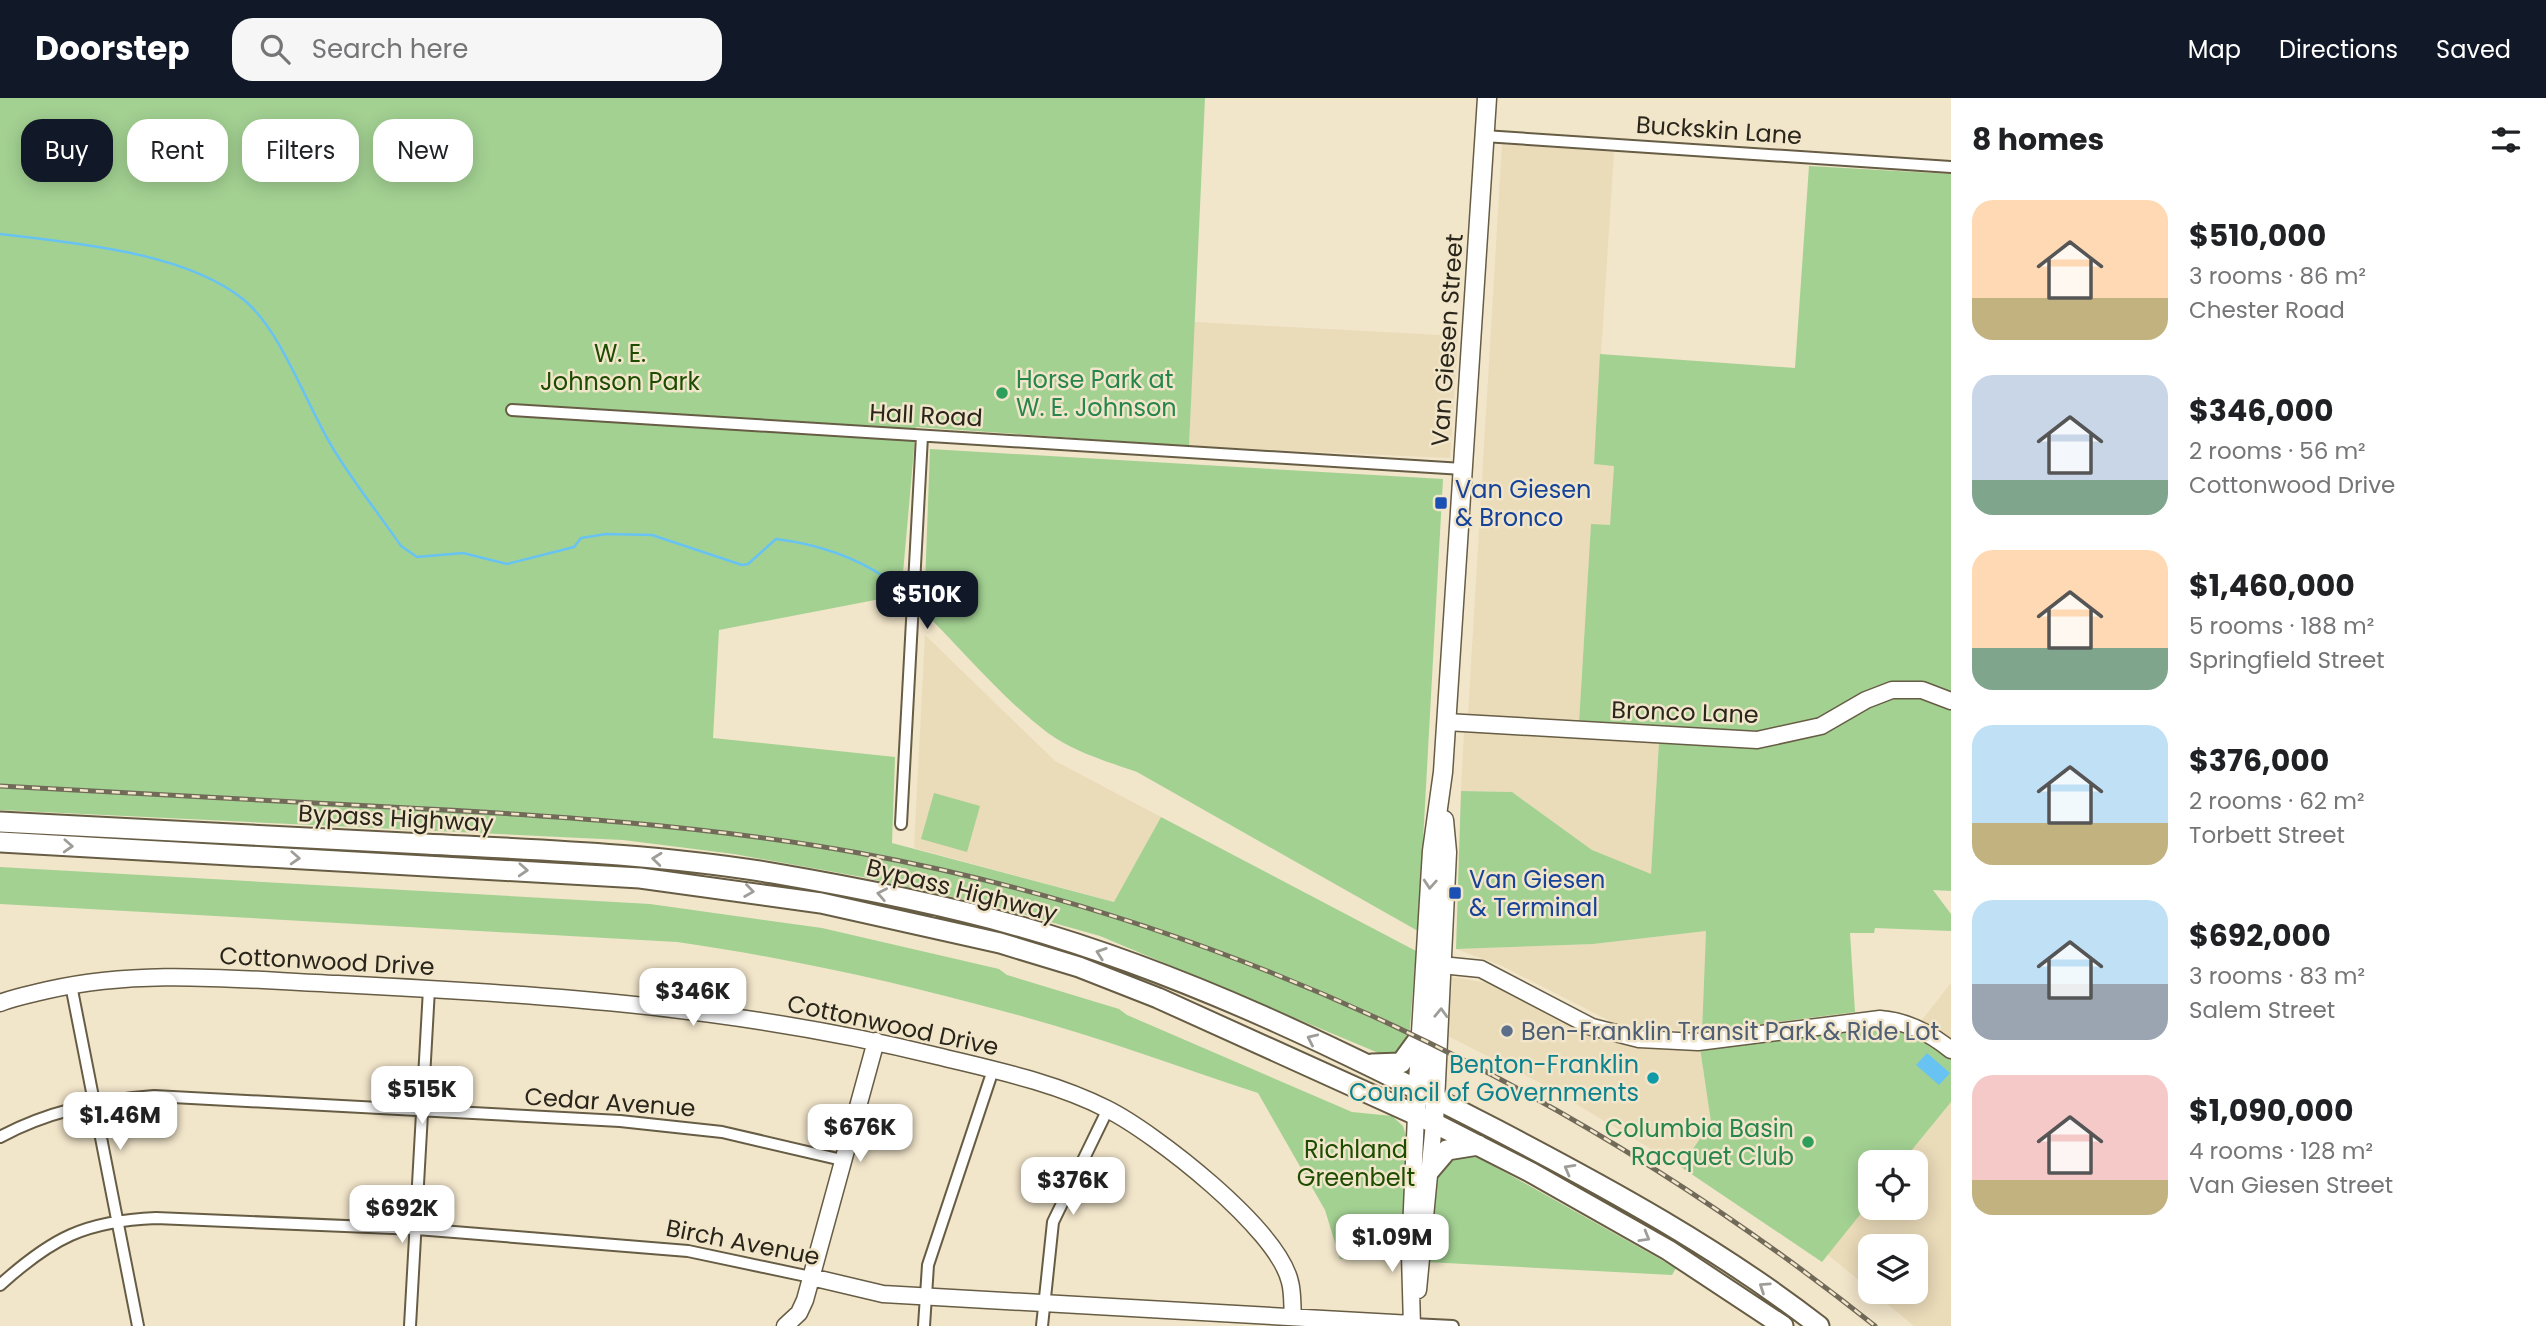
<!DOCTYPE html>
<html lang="en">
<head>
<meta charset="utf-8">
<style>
  body { margin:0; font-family:Poppins,sans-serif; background:#f6f6f6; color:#202124; height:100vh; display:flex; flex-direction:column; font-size:26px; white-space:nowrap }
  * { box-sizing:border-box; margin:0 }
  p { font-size:23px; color:#757577 }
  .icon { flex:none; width:38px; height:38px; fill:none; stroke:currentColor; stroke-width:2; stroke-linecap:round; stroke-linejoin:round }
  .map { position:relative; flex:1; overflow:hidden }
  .drawer { display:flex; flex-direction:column; background:#fff; width:595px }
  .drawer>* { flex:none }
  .banner { position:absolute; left:21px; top:21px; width:665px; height:63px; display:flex; gap:14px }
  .controls { position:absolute; left:1858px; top:1052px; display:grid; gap:14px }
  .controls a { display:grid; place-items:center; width:70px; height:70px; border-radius:14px; background:#fff; box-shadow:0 4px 18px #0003; font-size:35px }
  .price { position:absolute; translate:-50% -60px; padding:0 16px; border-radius:14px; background:#fff; color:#222; font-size:23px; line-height:46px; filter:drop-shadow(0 2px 4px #0008) }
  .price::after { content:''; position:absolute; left:50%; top:42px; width:21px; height:16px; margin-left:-10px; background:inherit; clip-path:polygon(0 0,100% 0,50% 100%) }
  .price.current { background:#111827; color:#fff }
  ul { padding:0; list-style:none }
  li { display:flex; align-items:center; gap:21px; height:175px; padding:0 21px }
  li span { display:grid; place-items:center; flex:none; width:196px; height:140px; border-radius:21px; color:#555 }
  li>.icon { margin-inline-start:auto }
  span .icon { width:84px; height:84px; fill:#fffc; stroke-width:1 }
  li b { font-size:30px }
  h2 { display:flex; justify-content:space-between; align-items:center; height:84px; padding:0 21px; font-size:30px }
  .pill { padding:0 24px; border-radius:21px; background:#fff; box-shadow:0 4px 18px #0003; font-size:24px; line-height:63px }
  .pill.current { background:#111827; color:#fff }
  header { display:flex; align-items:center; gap:42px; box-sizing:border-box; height:98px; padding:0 35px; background:#111827; color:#fff }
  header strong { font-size:33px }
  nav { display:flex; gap:38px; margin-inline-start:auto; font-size:24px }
  .search { width:490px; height:63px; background:#f6f6f6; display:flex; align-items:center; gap:18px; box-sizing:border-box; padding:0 24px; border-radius:21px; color:#757577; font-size:26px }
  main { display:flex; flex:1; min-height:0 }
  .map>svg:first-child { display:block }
  .built { fill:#eadbb9 }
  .green { fill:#a3d192 }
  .water { fill:#68c3f3 }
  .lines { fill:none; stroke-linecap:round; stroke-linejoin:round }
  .stream { stroke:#68c3f3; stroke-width:2.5 }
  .street-casing { stroke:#675d45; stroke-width:14 }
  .secondary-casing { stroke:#675d45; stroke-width:19 }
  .primary-casing { stroke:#675d45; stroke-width:21 }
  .highway-casing { stroke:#675d45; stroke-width:23 }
  .street { stroke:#fff; stroke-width:10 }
  .secondary { stroke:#fff; stroke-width:16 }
  .primary { stroke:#fff; stroke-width:18 }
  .highway { stroke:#fff; stroke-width:19 }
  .rail-casing { stroke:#716a59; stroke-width:5 }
  .rail { stroke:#f1e5ca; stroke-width:2.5; stroke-dasharray:8; stroke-linecap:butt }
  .oneway { stroke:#9f9d98 }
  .leisure-dot { fill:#2e9e5b; stroke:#f1e5ca; stroke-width:2.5 }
  .transit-dot { fill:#1a4fb4; stroke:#f1e5ca; stroke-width:2.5 }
  .service-dot { fill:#5c6f8a; stroke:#f1e5ca; stroke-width:2.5 }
  .culture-dot { fill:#0f9aa8; stroke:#f1e5ca; stroke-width:2.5 }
  .labels { text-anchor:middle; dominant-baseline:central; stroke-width:5; stroke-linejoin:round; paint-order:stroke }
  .street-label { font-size:24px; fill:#29251a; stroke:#f1e5ca }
  .park-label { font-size:24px; fill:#1d4c01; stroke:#f1e5ca }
  .leisure-label { font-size:24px; fill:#27864d; stroke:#f1e5ca; text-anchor:start }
  .transit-label { font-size:24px; fill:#164399; stroke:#f1e5ca; text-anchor:start }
  .service-label { font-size:24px; fill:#4e5e75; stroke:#f1e5ca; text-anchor:start }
  .culture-label { font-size:24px; fill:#0d838f; stroke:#f1e5ca; text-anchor:end }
</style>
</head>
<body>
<header>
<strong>Doorstep</strong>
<div class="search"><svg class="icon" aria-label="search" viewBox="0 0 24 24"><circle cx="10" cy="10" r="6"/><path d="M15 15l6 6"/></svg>Search here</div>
<nav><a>Map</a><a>Directions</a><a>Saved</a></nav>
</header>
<main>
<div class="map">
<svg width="1951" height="1228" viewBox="0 0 1951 1228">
  <rect width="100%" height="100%" fill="#f1e5ca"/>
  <path class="built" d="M1502 46 1614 54 1594 365 1614 367 1610 427H1591L1579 625 1468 617Z
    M1194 224 1458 238 1450 360 1189 348Z
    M925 537 1055 663 1161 719 1115 804 914 750Z
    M1464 632 1659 644 1651 777 1592 752 1512 694 1461 693Z
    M1706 833 1702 934 1620 928 1500 867 1456 851 1593 846Z
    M1452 879 1487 885 1601 942 1700 950 1711 1024 1681 1069 1548 989 1448 938Z
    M1951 885V940L1922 922Z
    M1951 1004V1228H1914L1873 1194H1916V1148H1871V1192L1827 1156 1871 1103V1110H1916V1064H1902Z"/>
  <path class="green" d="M0 0H1205L1189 348 916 329 901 497 719 532 713 640 895 659 892 745 1114 804 1161 719 1416 853 1409 942 1404 953 1388 959 1100 838 997 809 862 779 734 756 623 742 0 712Z
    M1809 68 1951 76V793L1933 792 1951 816V833L1875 830 1874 835H1850L1855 914 1702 934 1706 833 1593 846 1456 851 1461 693 1512 694 1592 752 1651 776 1659 644 1579 625 1591 426 1610 427 1614 368 1594 366 1600 256 1795 270Z
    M930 351 1443 381 1418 833 1137 674C1108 664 1072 653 1048 635 1003 601 964 554 924 514Z
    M934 695 980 708 967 754 921 741Z
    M0 769 650 806 822 830 999 871 1007 877 1119 911 1127 917 1352 1014 1392 1018 1403 1028 1407 1042 1404 1080 1406 1161H1340L1325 1112 1258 995C1176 968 1093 937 1010 915 900 885 789 860 677 844L0 806Z
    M1882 928C1910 935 1929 943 1951 961V1004L1902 1064H1871V1103L1822 1164 1681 1069 1711 1024 1700 950Z
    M1469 1054 1676 1170 1672 1177 1427 1164 1439 1069 1451 1057Z"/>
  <path class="water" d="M1927 955 1950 975 1939 987 1916 967Z"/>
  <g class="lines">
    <path class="stream" d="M0 136C73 145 186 154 244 202 282 233 307 309 334 352 354 385 379 416 401 448L417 459 463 455 507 466 574 449 581 440 606 436 652 437 742 467 748 466 776 441C816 446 852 457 886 480"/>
    <defs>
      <path id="street" d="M1484 38 1951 69
        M512 312 1463 371
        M901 726 922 338
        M71 887 138 1228
        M0 1039C48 1013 100 1002 154 998L620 1023 722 1034 842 1062
        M0 1187C52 1140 85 1123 156 1120L417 1131 688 1153 811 1179
        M1412 1226 1453 1228
        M410 1228 429 891
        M924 1228 928 1167 993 972
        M1042 1228 1053 1124 1108 1011"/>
      <path id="secondary" d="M1446 624 1757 642 1821 628 1866 602 1892 592H1922L1951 603
        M1431 866 1481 871 1592 929 1639 941 1698 944 1880 921C1907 923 1930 935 1951 952
        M0 905C15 899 32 896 48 892 144 870 241 882 338 886 541 896 739 909 937 958 994 972 1054 984 1107 1011 1155 1035 1278 1131 1290 1184 1293 1195 1292 1208 1293 1219
        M811 1179 883 1196 1412 1226
        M1418 1192 1434 1025
        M785 1228 799 1215 805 1202 876 943
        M1412 1228 1410 1157 1416 1017"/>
      <path id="primary" d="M1416 1017 1432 753 1443 674 1487 0
        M1434 1025 1447 754 1444 722"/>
      <path id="highway" d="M0 724C142 731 283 739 425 746 541 752 657 756 772 775 854 789 937 805 1018 828 1185 875 1344 953 1497 1032 1608 1090 1720 1151 1819 1228
        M0 744 640 780 821 805 1000 845 1079 869 1158 900 1434 1025 1532 1075 1668 1152 1783 1228
        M1372 966 1401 965 1420 939
        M1430 1072 1447 1052 1478 1047"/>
    </defs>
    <use href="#street" class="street-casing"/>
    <use href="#secondary" class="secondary-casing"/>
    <use href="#primary" class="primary-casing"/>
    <use href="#highway" class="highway-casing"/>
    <use href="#street" class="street"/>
    <use href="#secondary" class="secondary"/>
    <use href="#primary" class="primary"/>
    <use href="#highway" class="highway"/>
    <defs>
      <path id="rail" d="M0 688C130 695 260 702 390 709 547 717 704 727 859 755 1231 823 1580 993 1875 1228"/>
    </defs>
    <use href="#rail" class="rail-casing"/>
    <use href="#rail" class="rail"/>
  </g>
  <defs><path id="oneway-chevron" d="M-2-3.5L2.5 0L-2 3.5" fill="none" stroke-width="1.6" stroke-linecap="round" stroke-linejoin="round" transform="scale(1.75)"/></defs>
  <g class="oneway">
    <use href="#oneway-chevron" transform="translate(68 748) rotate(3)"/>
    <use href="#oneway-chevron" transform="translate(295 760) rotate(3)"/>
    <use href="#oneway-chevron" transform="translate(657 761) rotate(-174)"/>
    <use href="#oneway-chevron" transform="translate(523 772) rotate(3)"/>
    <use href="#oneway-chevron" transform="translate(1430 786) rotate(94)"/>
    <use href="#oneway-chevron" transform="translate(749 793) rotate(8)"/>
    <use href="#oneway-chevron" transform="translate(882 796) rotate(-169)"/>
    <use href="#oneway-chevron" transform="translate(1101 855) rotate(-161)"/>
    <use href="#oneway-chevron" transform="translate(1441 915) rotate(-88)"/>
    <use href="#oneway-chevron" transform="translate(1312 941) rotate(-155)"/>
    <use href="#oneway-chevron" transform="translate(1569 1071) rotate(-151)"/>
    <use href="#oneway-chevron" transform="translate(1645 1139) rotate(30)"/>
    <use href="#oneway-chevron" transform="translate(1764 1189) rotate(-146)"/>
  </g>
  <g class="leisure-dot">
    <circle cx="1002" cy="295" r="7"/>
    <circle cx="1808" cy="1044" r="7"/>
  </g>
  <g class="transit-dot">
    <rect x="1434" y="398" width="14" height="14" rx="3.5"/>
    <rect x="1448" y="788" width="14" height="14" rx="3.5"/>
  </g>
  <circle class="service-dot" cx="1507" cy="933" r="7"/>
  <circle class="culture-dot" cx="1653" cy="980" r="7"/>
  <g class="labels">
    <g class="street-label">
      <text transform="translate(1719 32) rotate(4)">Buckskin Lane</text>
      <text transform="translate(1447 242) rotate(-86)">Van Giesen Street</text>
      <text transform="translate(926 317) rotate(3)">Hall Road</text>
      <text transform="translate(1685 614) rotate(2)">Bronco Lane</text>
      <text transform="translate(396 720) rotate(3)">Bypass Highway</text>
      <text transform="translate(962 792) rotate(14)">Bypass Highway</text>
      <text transform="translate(327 863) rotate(3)">Cottonwood Drive</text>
      <text transform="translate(893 927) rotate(12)">Cottonwood Drive</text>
      <text transform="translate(610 1004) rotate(4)">Cedar Avenue</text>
      <text transform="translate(743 1144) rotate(11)">Birch Avenue</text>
    </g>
    <g class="park-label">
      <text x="620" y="255">W. E.<tspan x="620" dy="28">Johnson Park</tspan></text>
      <text x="1356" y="1051">Richland<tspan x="1356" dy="28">Greenbelt</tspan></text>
    </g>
    <g class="leisure-label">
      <text x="1016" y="281">Horse Park at<tspan x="1016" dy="28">W. E. Johnson</tspan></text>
      <text x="1794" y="1030" text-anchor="end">Columbia Basin<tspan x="1794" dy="28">Racquet Club</tspan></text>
    </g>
    <g class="transit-label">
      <text x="1455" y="391">Van Giesen<tspan x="1455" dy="28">&amp; Bronco</tspan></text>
      <text x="1469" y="781">Van Giesen<tspan x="1469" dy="28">&amp; Terminal</tspan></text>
    </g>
    <g class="service-label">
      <text x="1521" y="933">Ben-Franklin Transit Park &amp; Ride Lot</text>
    </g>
    <g class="culture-label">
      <text x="1639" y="966">Benton-Franklin<tspan x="1639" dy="28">Council of Governments</tspan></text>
    </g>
  </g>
</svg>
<div class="controls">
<a><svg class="icon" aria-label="locate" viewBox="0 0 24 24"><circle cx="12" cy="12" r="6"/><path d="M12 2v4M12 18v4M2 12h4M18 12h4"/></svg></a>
<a><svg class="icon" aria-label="layers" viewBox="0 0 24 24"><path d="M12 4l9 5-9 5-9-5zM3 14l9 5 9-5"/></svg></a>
</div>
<b class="price current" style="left:927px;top:533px">$510K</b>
<b class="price" style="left:693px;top:930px">$346K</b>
<b class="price" style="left:422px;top:1028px">$515K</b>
<b class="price" style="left:120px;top:1054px">$1.46M</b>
<b class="price" style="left:860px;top:1066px">$676K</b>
<b class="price" style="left:1073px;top:1119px">$376K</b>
<b class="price" style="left:402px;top:1147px">$692K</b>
<b class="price" style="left:1392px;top:1176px">$1.09M</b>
<div class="banner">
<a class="pill current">Buy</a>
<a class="pill">Rent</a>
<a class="pill">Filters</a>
<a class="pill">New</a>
</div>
</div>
<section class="drawer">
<h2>8 homes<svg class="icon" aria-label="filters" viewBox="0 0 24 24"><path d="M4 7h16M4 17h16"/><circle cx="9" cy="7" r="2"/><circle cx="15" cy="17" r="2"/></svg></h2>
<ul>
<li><span style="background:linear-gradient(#ffd9b3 70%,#c2b280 0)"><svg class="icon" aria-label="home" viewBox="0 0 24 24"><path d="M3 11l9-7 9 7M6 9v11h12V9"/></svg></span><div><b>$510,000</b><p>3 rooms · 86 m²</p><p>Chester Road</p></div></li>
<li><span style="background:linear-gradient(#c9d6e8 75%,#7fa58c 0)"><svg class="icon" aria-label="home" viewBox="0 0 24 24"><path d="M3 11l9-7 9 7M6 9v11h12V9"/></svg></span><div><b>$346,000</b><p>2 rooms · 56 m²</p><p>Cottonwood Drive</p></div></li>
<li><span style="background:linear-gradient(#ffd9b3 70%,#7fa58c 0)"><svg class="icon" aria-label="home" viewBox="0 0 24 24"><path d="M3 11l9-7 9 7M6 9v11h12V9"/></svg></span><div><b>$1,460,000</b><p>5 rooms · 188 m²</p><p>Springfield Street</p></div></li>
<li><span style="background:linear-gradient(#bfe0f5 70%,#c2b280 0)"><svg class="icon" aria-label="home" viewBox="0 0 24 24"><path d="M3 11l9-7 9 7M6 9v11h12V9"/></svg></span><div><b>$376,000</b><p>2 rooms · 62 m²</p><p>Torbett Street</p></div></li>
<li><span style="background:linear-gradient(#bfe0f5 60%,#9aa5b1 0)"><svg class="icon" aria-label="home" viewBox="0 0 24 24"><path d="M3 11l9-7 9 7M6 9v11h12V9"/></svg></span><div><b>$692,000</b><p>3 rooms · 83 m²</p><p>Salem Street</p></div></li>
<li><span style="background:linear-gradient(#f6c9c9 75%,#c2b280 0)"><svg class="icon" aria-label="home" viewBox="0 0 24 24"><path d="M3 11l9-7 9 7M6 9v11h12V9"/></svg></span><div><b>$1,090,000</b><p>4 rooms · 128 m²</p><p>Van Giesen Street</p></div></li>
</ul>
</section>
</main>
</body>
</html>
